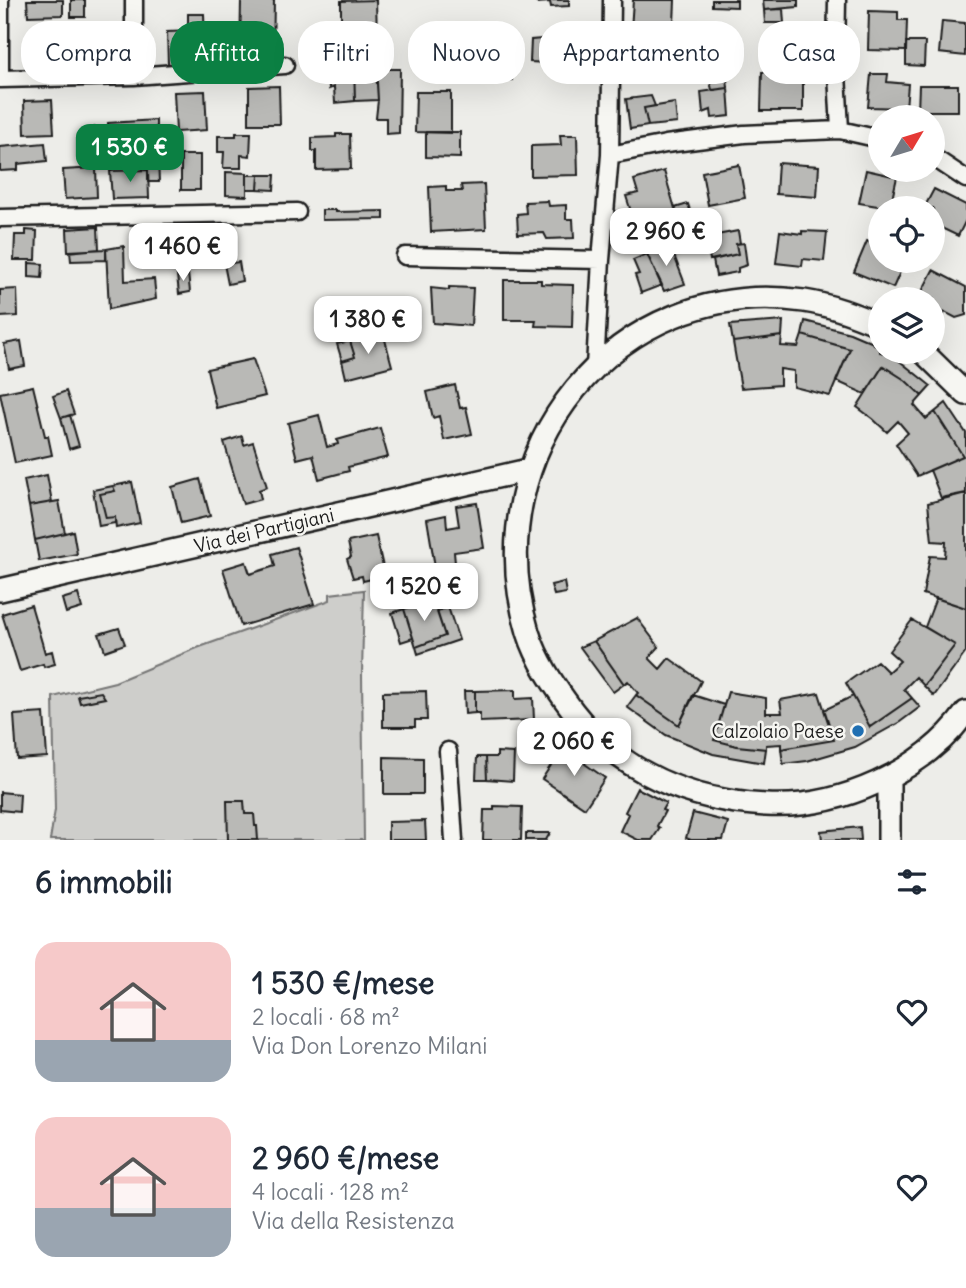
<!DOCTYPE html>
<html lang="it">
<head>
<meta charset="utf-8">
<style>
  body { margin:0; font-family:Delius,sans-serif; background:#f2f2f3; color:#1f2937; height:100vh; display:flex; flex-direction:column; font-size:26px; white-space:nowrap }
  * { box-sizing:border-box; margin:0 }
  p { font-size:23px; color:#747a83 }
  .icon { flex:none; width:38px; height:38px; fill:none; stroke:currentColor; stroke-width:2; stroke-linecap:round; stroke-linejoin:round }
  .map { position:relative; height:840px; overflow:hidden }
  .sheet { display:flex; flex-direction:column; background:#fff; flex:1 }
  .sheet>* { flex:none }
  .top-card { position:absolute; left:21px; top:21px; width:924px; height:63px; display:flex; gap:14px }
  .needle { width:46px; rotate:52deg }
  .buttons { position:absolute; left:868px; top:105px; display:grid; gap:14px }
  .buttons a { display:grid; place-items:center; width:77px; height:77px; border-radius:50%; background:#fff; box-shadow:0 7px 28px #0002; font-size:35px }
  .price { position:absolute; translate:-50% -60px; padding:0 16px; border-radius:14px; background:#fff; color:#222; font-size:23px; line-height:46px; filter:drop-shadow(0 2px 4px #0008) }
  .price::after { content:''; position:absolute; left:50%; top:42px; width:21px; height:16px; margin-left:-10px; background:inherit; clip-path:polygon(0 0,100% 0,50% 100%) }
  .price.on { background:#0b8043; color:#fff }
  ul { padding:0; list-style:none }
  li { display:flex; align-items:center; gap:21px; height:175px; padding:0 35px }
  li span { display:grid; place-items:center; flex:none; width:196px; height:140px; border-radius:21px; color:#555 }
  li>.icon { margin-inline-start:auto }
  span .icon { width:84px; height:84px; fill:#fffc; stroke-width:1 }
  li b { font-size:30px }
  h2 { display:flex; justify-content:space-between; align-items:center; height:84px; padding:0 35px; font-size:30px }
  .chip { padding:0 24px; border-radius:28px; background:#fff; box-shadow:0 7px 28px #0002; font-size:24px; line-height:63px }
  .chip.on { background:#0b8043; color:#fff }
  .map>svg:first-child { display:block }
  .green { fill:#cececb; stroke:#757574; stroke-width:2 }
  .building { fill:#b9b9b6; stroke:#1c1c1c; stroke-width:2 }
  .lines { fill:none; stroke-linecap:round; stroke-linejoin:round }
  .minor-casing { stroke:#1c1c1c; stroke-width:21 }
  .tertiary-casing { stroke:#1c1c1c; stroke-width:26 }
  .minor { stroke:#f6f6f2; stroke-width:16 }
  .tertiary { stroke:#f6f6f2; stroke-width:21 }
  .poi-dot { fill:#1f6fb2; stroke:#f6f6f2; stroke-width:2.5 }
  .labels { text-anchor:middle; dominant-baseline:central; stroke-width:5; stroke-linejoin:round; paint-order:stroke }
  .street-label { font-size:19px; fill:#1c1c1c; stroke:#f6f6f2 }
  .poi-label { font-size:19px; fill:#1c1c1c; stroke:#f6f6f2; text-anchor:end }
</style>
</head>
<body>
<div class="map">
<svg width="966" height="840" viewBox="0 0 966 840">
  <rect width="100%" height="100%" fill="#edede9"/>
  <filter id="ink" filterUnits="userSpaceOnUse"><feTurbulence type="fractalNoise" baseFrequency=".0143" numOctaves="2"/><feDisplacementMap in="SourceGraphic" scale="14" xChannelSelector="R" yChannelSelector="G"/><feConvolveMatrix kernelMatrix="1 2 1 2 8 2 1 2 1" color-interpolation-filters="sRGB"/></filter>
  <g filter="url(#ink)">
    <path class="green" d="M364 590 362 674 364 840H50L55 810 53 697 115 682 197 648 330 600V594Z"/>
    <path class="building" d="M27 0H63V15L28 16Z
      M71 0H85V17H71Z
      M241 0H274L273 55H240Z
      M376 0 377 36 341 37V1Z
      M536 0H569V6L551 7 550 2 537 3Z
      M633 0H675L673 48 630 45Z
      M712 0H737V7L712 6Z
      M763 0H798V7L764 10Z
      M783 9 784 23H765L764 10Z
      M869 11 898 12V20H907L906 51 868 50Z
      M188 14H204L205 46H193V31L188 32Z
      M942 21 965 23V56L939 53Z
      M456 25H486V64H456Z
      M193 31 194 64 168 65 167 32Z
      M553 38V46L566 47 564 64 530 62 531 40Z
      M88 39H121L120 66H88Z
      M240 40V55L224 68 219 57Z
      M906 42H925L924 66 906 65Z
      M29 43H61V70H29Z
      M376 63 378 100 355 101 354 64Z
      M328 64H354L355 101 335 103 334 87 329 89Z
      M489 68H512V80H489Z
      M376 69H400L399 133 386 134V118H376L378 100Z
      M762 72H803V111H761Z
      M871 74H888L887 82 908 84 906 108 868 107Z
      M727 79 728 88 712 90 710 81Z
      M919 85H958V111H918Z
      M279 86 280 124H249V87Z
      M728 88 730 116 712 118 711 110 703 113 701 92Z
      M205 91 207 130 176 132 174 92Z
      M416 92H451V133L415 132Z
      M651 96 655 106 644 108 648 126 630 129 626 99Z
      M52 100 54 133 25 134 24 101Z
      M675 103 677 123 648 126 644 108Z
      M156 120V137L95 138V127H108V123Z
      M426 132H460V158L426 157Z
      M236 133H251L250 156 241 155V168H223L224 152H218V136H236Z
      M336 134H350L351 169 316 170V151H312V138L336 137Z
      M560 135H577L578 175 531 176V146L561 145Z
      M173 136 174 158H158L159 182H148V170H143L141 138Z
      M45 143 47 161 18 164V170L0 171V147Z
      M181 155H200V190H181Z
      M778 163 819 166 817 197 776 194Z
      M739 165 745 198 708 205 702 172Z
      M96 168 97 197 65 199 63 170Z
      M148 170 149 198 112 199 110 171Z
      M866 170 897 177 890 208 859 203Z
      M664 171 678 219 658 225 656 221 636 227 626 196 638 193 634 180Z
      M226 172 247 173V196L226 195Z
      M247 175H259L258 189H247Z
      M259 175H275L274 190 258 189Z
      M484 184 486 229 431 232 429 187 446 186V191H462L461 185Z
      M934 189 966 205V220L958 236 933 224V208H924Z
      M548 201 549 206 566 205V219H573L574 238 547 239 544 233 518 234 517 214 526 213 525 202Z
      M688 204 694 222 681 226 675 208Z
      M322 210H336V212L384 211V219L322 220Z
      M98 227 99 249 68 252 67 229Z
      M26 230 37 231 36 260H14L15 235H26Z
      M738 231 740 243 736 244 738 254 710 260 706 237Z
      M780 231 802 234V231L827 232 824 261 803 259 802 266 776 263Z
      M867 241 880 247V261H905L893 288 854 272Z
      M744 243 747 265 738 268V272L716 276 713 260 738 254 736 244Z
      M670 245 685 284 664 291 647 254Z
      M124 246 125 281 154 279 156 299 109 309 106 249Z
      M106 249V260L71 261 70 251Z
      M647 254 662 285 641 293 635 275 639 274 633 260Z
      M239 262 242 281 228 284 224 264Z
      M29 263 43 264 42 278 29 277Z
      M933 270 966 287V315L956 318 945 312 942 318 933 314V299H918Z
      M188 273 190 292 179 294 177 275Z
      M504 280H541V284L573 285 572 327 535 326 536 320H504Z
      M449 287 473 288 471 326 433 323 431 288 449 290Z
      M17 289 18 316 0 317V290Z
      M783 321 782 336 733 342 730 325Z
      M805 321 850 333 871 342 880 348V352L892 355 931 386 922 396 905 380 883 366 865 394 836 381 850 349 802 335Z
      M383 332 392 366 346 378 342 361 355 357 350 341Z
      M802 335 850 349 830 396 794 387V371L780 369V385L741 388 733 342 782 336 781 346 798 347Z
      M21 341 25 366 9 369 4 344Z
      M350 341 355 357 342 361 337 344Z
      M253 359 265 396 216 408 207 369Z
      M883 366 905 380 922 396 914 405 926 419 935 412 963 456 917 476 896 444 908 433 898 421 887 432 873 419 857 407Z
      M455 385 460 408 466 407 472 434 444 440 439 416 433 418 427 392Z
      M33 386 45 436H48L52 455 15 463 0 393Z
      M66 391 74 414 61 418 53 396Z
      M946 403 966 433V493L941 498 930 470 963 456 935 412Z
      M70 415 79 446 69 449 61 418Z
      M319 415 327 447 338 444 337 440 380 428 388 457 348 467 349 471 319 479 313 455 297 459 288 423Z
      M242 436 244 445 253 442 267 487 259 490 261 499 243 504 224 442Z
      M47 475 52 502 29 506 24 480Z
      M200 479 210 516 181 523 172 487Z
      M132 482 140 523 116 528 115 517 106 518 100 494 115 491 113 486Z
      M113 486 115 491 100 494 106 518 115 517V523L99 526 93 490Z
      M966 493V608L923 594 930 556 945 557 946 542 932 541 928 503Z
      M59 501 65 533 35 540 29 506Z
      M477 503 484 548 454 552 455 563 435 567 427 519 446 515 447 528 459 526 456 506Z
      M73 531 77 554 39 561 35 540Z
      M376 536 385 576 363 581 362 576 353 578 347 559 351 557 348 542Z
      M296 547 314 604 241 626 223 569 246 562 250 574 275 566 272 554Z
      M564 582 566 593 554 595 551 585Z
      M78 594 82 608 66 613 62 599Z
      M936 598 966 608V652L934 696 924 686 955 645 925 627Z
      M433 600 445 636 416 647 404 609Z
      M31 605 45 653 52 651 55 664 44 667 43 664 20 671 2 614Z
      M448 607 459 640 418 654 416 647 445 636 437 611Z
      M404 609 413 638 401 642 392 613Z
      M637 618 659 647 649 658 660 669 669 658 701 681 679 725 636 695 638 693 628 681 624 684 594 641Z
      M912 620 955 645 924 686 916 677 904 689 912 698 870 727 846 683 877 661 888 672 900 661 889 651Z
      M119 628 125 644 105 651 99 634Z
      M594 641 624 684 613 692 580 647Z
      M515 690V699L533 698 534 720 480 722V713H475V691Z
      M426 691 427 720H415V727H383V692Z
      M464 691H475V713L465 714Z
      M101 692 105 698 80 703 78 696Z
      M728 692 766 698V713H782L780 700 819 693 834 740 781 749V744L766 745V749L737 746 714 740Z
      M636 695 679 725 693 695 724 705 714 740 737 746 766 749 764 763 713 754 666 735 627 707Z
      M853 696 870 727 912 698 920 707 900 722 855 747 807 761 783 764 781 749 834 740 824 710Z
      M44 713 47 757 17 759 14 715Z
      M561 750 576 759 579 754 587 759 585 764 605 778 585 808 542 779Z
      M497 752 514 753 513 781 487 779 486 757H497Z
      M384 757 423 758V794H384Z
      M477 757H486L487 779H476Z
      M637 788 666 803 662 810 665 811 657 826 660 828 652 840H638L620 831 628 814 625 812Z
      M0 792 20 794 19 812 0 810Z
      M227 801H244L245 814H254L255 826H257L258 840H228Z
      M494 806 522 807 521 840H483L484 810H494Z
      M693 813 728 822 723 840H691L686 838Z
      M425 821 426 840H388V822Z
      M860 827 861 840H822L821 831Z
      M526 833H550L546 840H526Z"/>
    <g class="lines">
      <defs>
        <path id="minor" d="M0 0V79
          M837 0 836 55 840 130
          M134 76V0
          M0 79 134 76 285 65
          M610 155 666 144 744 134 840 130 880 139
          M933 157 966 179
          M0 218 297 212
          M405 256 601 260
          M595 367 601 260 610 155 612 0
          M448 751 454 840"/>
        <path id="tertiary" d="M880 325C856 315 831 305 804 301 616 274 474 453 528 632 537 661 555 687 573 711 621 773 690 801 766 805 839 809 923 772 966 712
          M923 352 966 394
          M0 590 528 470
          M889 840V777"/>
      </defs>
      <use href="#minor" class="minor-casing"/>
      <use href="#tertiary" class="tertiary-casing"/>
      <use href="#minor" class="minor"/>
      <use href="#tertiary" class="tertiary"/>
    </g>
  </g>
  <circle class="poi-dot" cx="858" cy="731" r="7"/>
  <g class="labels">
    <g class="street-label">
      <text transform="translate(264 530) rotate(-13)">Via dei Partigiani</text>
    </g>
    <g class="poi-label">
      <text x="844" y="731">Calzolaio Paese</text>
    </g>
  </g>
</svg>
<div class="buttons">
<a><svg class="needle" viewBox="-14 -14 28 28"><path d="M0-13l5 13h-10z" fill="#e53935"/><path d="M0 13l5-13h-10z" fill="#747a83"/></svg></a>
<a><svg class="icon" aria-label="locate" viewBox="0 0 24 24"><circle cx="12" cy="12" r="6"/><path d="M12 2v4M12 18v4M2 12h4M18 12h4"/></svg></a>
<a><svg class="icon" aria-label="layers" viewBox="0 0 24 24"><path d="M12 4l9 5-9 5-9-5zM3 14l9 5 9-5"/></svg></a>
</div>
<b class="price on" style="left:130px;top:184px">1 530 €</b>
<b class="price" style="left:666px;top:268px">2 960 €</b>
<b class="price" style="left:183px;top:283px">1 460 €</b>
<b class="price" style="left:368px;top:356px">1 380 €</b>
<b class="price" style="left:424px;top:623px">1 520 €</b>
<b class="price" style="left:574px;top:778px">2 060 €</b>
<div class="top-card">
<a class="chip">Compra</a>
<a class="chip on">Affitta</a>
<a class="chip">Filtri</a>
<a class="chip">Nuovo</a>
<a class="chip">Appartamento</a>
<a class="chip">Casa</a>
</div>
</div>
<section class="sheet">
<h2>6 immobili<svg class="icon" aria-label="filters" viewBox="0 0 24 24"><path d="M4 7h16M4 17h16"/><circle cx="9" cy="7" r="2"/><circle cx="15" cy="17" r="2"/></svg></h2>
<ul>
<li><span style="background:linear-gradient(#f6c9c9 70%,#9aa5b1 0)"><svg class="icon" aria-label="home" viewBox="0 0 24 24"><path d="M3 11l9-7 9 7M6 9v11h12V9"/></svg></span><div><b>1 530 €/mese</b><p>2 locali · 68 m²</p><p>Via Don Lorenzo Milani</p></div><svg class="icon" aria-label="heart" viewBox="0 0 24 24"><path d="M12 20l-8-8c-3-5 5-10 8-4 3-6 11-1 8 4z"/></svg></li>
<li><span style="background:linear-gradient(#f6c9c9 65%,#9aa5b1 0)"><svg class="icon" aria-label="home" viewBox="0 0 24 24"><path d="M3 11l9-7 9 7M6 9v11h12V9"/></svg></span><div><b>2 960 €/mese</b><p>4 locali · 128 m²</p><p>Via della Resistenza</p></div><svg class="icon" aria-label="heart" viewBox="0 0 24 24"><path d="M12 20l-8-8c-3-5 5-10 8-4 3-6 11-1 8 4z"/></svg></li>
</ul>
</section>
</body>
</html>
